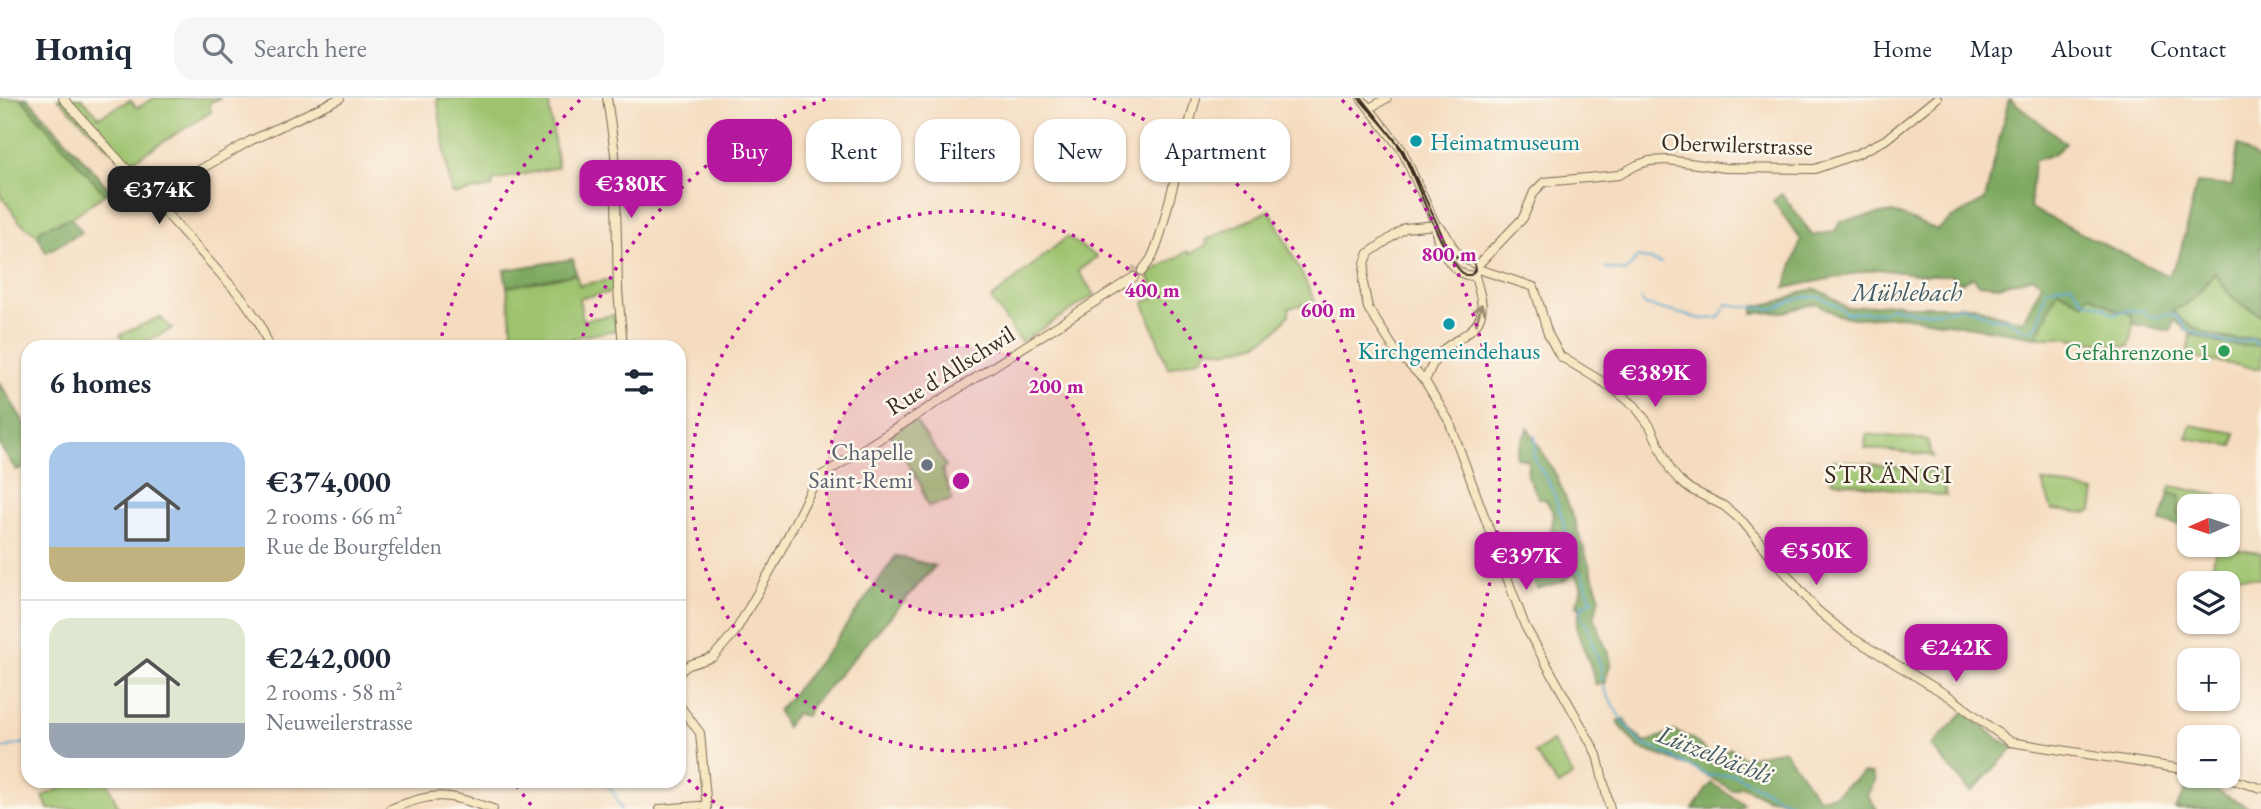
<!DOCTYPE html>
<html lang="en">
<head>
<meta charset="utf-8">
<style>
  body { margin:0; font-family:"EB Garamond",serif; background:#f6f6f7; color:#1f2937; height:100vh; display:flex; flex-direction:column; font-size:26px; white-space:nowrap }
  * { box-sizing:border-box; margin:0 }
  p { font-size:23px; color:#747a83 }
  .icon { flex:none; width:38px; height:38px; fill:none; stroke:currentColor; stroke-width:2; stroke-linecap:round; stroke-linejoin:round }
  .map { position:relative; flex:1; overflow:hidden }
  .drawer { position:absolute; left:21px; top:242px; width:665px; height:448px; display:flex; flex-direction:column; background:#fff; border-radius:21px; box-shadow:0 2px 5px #0004 }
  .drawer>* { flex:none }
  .banner { position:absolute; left:707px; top:21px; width:665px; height:63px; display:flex; gap:14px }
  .needle { width:46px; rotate:267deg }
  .tools { position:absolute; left:2177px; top:396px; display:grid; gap:14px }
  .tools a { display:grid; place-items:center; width:63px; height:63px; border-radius:14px; background:#fff; box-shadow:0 2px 5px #0004; font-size:35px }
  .price { position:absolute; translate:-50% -60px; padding:0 16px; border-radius:14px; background:#b5179e; color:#fff; font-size:23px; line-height:46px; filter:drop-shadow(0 2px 4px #0008) }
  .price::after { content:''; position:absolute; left:50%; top:42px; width:21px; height:16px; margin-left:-10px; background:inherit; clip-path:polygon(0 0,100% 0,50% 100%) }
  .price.on { background:#222; color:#fff }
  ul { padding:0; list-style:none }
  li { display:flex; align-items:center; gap:21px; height:175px; padding:0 28px }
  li+li { border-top:2px solid #e0e1e3 }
  li span { display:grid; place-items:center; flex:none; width:196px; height:140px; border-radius:21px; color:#555 }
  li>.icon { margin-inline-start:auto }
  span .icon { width:84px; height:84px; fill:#fffc; stroke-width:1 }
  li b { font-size:30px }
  h2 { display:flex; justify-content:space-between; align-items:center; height:84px; padding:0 28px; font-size:30px }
  .pill { padding:0 24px; border-radius:21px; background:#fff; box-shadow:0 2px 5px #0004; font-size:24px; line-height:63px }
  .pill.on { background:#b5179e; color:#fff }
  header { display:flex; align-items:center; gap:42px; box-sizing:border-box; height:98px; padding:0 35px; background:#fff; border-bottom:2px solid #e0e1e3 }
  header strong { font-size:33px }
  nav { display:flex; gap:38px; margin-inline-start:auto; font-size:24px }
  .search { width:490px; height:63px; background:#f6f6f7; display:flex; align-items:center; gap:18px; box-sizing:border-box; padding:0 24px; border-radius:21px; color:#747a83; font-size:26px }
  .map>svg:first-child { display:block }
  .green { fill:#9dc36e; stroke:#6c7646; stroke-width:2 }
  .forest { fill:#7ea961; stroke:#5c6a40; stroke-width:2 }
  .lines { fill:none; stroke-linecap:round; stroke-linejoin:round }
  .stream { stroke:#54a6cf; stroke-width:2 }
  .secondary-tunnel { stroke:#d0b89f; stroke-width:8; stroke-dasharray:8 4; stroke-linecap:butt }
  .secondary-casing { stroke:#7c6856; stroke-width:10 }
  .secondary { stroke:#f7e8c3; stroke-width:8 }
  .tram { stroke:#3b2a1e; stroke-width:2 }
  .oneway { stroke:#998970 }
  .ring { fill:none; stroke:#b5179e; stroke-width:3.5; stroke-dasharray:3.5 7 }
  .culture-dot { fill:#0f9aa8; stroke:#fbf7ec; stroke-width:2.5 }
  .leisure-dot { fill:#2e9e5b; stroke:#fbf7ec; stroke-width:2.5 }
  .worship-dot { fill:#6b7280; stroke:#fbf7ec; stroke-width:2.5 }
  .labels { text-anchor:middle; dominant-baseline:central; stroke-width:5; stroke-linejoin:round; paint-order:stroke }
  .culture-label { font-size:24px; fill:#0d838f; stroke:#fbf7ec; text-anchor:start }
  .street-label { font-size:24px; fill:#3b2a1e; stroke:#fbf7ec }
  .leisure-label { font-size:24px; fill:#27864d; stroke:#fbf7ec; text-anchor:end }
  .worship-label { font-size:24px; fill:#5b616d; stroke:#fbf7ec; text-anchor:end }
  .water-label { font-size:26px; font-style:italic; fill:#455c65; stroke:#fbf7ec }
  .neighbourhood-label { font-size:26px; letter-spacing:2px; fill:#3b2a1e; stroke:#fbf7ec }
  .centre { fill:#b5179e; stroke:#fbf7ec; stroke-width:3.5 }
  .ring-label { font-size:21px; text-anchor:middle; font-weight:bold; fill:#b5179e; stroke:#fbf7ec; stroke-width:5; stroke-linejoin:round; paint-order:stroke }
</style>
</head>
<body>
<header>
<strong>Homiq</strong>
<div class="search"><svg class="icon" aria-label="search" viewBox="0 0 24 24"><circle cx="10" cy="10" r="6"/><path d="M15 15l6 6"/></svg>Search here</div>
<nav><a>Home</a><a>Map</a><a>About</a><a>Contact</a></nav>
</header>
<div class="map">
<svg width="2261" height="711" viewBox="0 0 2261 711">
  <rect width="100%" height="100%" fill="#fbf7ec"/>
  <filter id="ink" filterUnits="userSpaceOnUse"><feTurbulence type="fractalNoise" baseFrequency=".0143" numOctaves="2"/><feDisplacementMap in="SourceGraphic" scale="14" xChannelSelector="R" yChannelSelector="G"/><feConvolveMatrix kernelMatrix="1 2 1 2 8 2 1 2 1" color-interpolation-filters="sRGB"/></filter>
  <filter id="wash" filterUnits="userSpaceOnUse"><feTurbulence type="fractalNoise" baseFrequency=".00686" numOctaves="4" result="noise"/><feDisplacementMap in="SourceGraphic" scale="28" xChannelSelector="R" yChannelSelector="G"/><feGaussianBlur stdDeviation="1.57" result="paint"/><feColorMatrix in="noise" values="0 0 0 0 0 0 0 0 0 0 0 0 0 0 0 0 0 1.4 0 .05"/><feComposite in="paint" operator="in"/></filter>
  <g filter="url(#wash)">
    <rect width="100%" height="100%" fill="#f5dcbf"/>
    <path class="green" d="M0 0H21L105 96 71 120 41 131 38 138 19 123 0 96Z
      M58 0H82L99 19 130 2 137 10 154 0H221L209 5 211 14 126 67Z
      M437 0H548L558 69 492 83 493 89 455 96 451 94Z
      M1270 112 1315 203 1289 210V217L1275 234 1258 245 1226 254 1208 250 1202 260 1168 270 1144 205 1158 197 1148 178 1151 174 1188 153 1190 156 1208 146 1206 142Z
      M1067 139 1097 159 1078 173 1095 197 1021 244 991 201Z
      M2216 174C2228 200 2237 204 2261 217V242C2258 241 2254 239 2251 239 2246 239 2240 242 2235 241 2212 239 2184 231 2172 211 2193 207 2202 190 2216 174Z
      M576 176 579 187 614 181V194L579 200 583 222 615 217 617 232 572 240V248H514L507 189Z
      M2058 191 2084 206 2089 195 2114 211 2131 216 2133 226 2129 249 2062 239H2037Z
      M160 219 172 231 140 246 141 248H127L120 237Z
      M2190 237 2261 247V271L2187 259Z
      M914 321 946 368 942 372 952 402 928 408 920 385 890 336Z
      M2190 327 2236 335 2233 348 2187 340Z
      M1866 336 1927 342 1933 359 1929 357 1865 350Z
      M1833 362 1939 374 1947 398 1831 383Z
      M2042 383 2095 394 2092 413 2088 415 2052 412Z
      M2171 388 2218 397 2211 408H2189V412L2183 419 2178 417 2179 398 2169 395Z
      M2216 448 2261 455V481L2212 473Z
      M1552 643 1573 677 1558 688 1535 655Z
      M80 682 107 683 119 711H48L43 698Z"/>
    <path class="forest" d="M21 0H28L111 93 105 96Z
      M2009 0 2066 45C2056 56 2047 59 2034 63L2030 110 2168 178 2179 159 2197 85 2232 88 2238 47 2261 64V217C2235 201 2230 202 2215 174 2201 191 2195 206 2172 212 2186 229 2216 243 2239 241 2248 241 2253 240 2261 242V248C2228 249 2199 245 2174 222L2171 233 2133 226 2131 216 2114 211 2089 196 2084 206 2058 192 2037 239 1901 218 1855 220 1837 217 1817 205 1784 214 1753 215V209L1786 202 1801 194 1815 191 1827 196 1847 210 1899 205 1906 208H1975L1995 216 2023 223 2042 186 2033 179 1998 188 1978 186 1974 179 1960 184 1952 177H1925L1877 171 1785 190 1801 142 1773 103 1782 96 1813 138 1835 133 1841 123 1892 114 1938 132 1950 121 1985 102Z
      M71 120 82 134 46 154 38 138 41 131Z
      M573 161 576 176 507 189 504 172Z
      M0 285 28 331V369L16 372 0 348Z
      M1528 330 1556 377 1573 418 1600 500 1594 518 1611 564 1604 586H1595C1592 564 1582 551 1577 531 1576 524 1580 516 1580 508H1576C1581 495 1586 486 1573 476L1564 483 1537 491 1534 482 1561 464 1557 435 1551 432 1554 416 1546 402 1539 400 1527 378 1528 362 1516 360 1517 353Z
      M2169 395 2180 398 2178 417 2183 419 2189 412V428L2161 424Z
      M896 458 935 468 812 607 806 618 795 616 786 629 778 613 829 552Z
      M1964 614 2000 642 2015 649 1971 694 1931 648Z
      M1625 621 1630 631 1645 645 1674 633 1693 641 1715 661 1730 650 1744 660 1784 652 1818 700 1835 697 1863 675 1872 676 1875 683 1867 697 1877 711H1800L1775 700 1768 701 1742 688 1732 692 1690 668 1638 650 1617 623Z
      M2193 681 2252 711H2175Z
      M1711 685 1744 706 1740 711H1693Z"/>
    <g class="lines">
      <path class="stream" d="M1605 170 1625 174 1638 159 1661 165
        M1641 201 1645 207 1702 221 1719 220 1727 206C1744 208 1759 212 1776 210 1782 209 1786 205 1791 203 1817 194 1825 199 1846 215L1883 214 1892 209 1914 214H1938L1961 209 1978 213 1992 220H2005L2025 232H2032L2038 225 2046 191 2068 186 2072 187 2083 202 2102 208 2113 216 2130 212 2143 213 2150 219 2169 216 2176 218 2189 233 2229 246 2253 241 2256 246 2261 247
        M1535 337 1536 349 1533 358 1553 392 1566 433 1569 457 1577 472 1583 476 1590 499 1593 501 1587 506H1582L1581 516
        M1582 519 1586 525 1601 570 1602 582
        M1603 589 1618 616 1641 646 1656 651 1709 678 1733 676 1801 711
        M0 651 28 644
        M597 682C612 687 615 697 621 711"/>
    </g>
  </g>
  <g filter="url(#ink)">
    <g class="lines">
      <path class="secondary-tunnel" d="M1131 175 1138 168"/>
      <defs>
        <path id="secondary" d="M63 0 243 201 259 224 269 248
          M607 0 615 56 618 192 623 248
          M1361 0 1402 52 1436 127C1433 144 1455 183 1475 177
          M1370 10 1387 0
          M152 99 250 43 340 0
          M1436 127 1405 130 1369 155 1365 165 1363 185 1368 210 1395 252 1425 283 1449 323 1525 528 1587 638 1597 657 1610 711
          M1436 127C1449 133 1449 149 1460 158 1466 164 1474 162 1478 170
          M1478 167 1523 120 1534 94 1544 84 1619 77 1637 67 1649 63 1668 62 1725 70 1815 71 1857 56 1885 42 1937 0
          M1478 171 1534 189 1548 236 1560 258 1611 289 1635 308 1650 328 1671 373 1680 383 1690 391 1724 408 1743 424 1816 511 1846 536 1950 599 2010 644 2189 672
          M1142 173 1151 161 1159 142 1196 0
          M1425 283C1430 272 1433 262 1442 253 1454 241 1478 234 1481 215 1484 202 1477 189 1475 177
          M679 574 689 567 713 559 735 534 773 468 811 392 821 378 1134 179
          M679 607 700 635 707 711
          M2214 677 2261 690
          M390 711C439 693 443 695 493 711
          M660 711 699 708 706 709"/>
      </defs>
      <use href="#secondary" class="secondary-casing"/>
      <use href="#secondary" class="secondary"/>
      <path class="tram" d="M1359 0C1374 18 1392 35 1403 56 1418 85 1442 160 1465 177H1471L1475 172 1474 165 1457 159 1449 152 1403 52 1362 0"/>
    </g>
    <defs><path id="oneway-shaft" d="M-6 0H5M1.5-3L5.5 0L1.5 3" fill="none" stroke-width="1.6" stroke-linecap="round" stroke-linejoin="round" transform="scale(1.75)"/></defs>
    <use class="oneway" href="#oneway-shaft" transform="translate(1479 216) rotate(-76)"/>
  </g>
  <circle cx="961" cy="383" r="135" fill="#b5179e" fill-opacity=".12"/>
  <g class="ring">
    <circle cx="961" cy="383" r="135"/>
    <circle cx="961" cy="383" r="270"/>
    <path d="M723 711A405 405 0 0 1 680 674M579 248A405 405 0 0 1 829 0M1093 0A405 405 0 0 1 1199 711"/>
    <path d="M531 707A539 539 0 0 1 514 684M439 248A539 539 0 0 1 580 2M1342 2A539 539 0 0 1 1391 707"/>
  </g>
  <g class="culture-dot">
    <circle cx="1416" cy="43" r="7"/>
    <circle cx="1449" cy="226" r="7"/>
  </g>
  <circle class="leisure-dot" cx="2224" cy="253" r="7"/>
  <circle class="worship-dot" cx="927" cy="367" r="7"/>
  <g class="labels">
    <g class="culture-label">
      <text x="1430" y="43">Heimatmuseum</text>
      <text x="1449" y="252" text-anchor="middle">Kirchgemeindehaus</text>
    </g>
    <g class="street-label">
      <text transform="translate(1737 46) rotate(2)">Oberwilerstrasse</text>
      <text transform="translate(950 272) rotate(-32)">Rue d'Allschwil</text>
    </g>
    <g class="leisure-label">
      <text x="2210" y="253">Gefahrenzone 1</text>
    </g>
    <g class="worship-label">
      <text x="913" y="353">Chapelle<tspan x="913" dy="28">Saint-Remi</tspan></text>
    </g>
    <g class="water-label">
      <text x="1907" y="194">Mühlebach</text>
      <text transform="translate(1715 656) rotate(21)">Lützelbächli</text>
    </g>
    <g class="neighbourhood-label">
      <text x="1889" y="376">STRÄNGI</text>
    </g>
  </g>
  <circle cx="961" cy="383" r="10" class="centre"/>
  <g class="ring-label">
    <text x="1449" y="163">800 m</text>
    <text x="1152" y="199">400 m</text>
    <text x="1328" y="219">600 m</text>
    <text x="1056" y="295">200 m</text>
  </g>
</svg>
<div class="tools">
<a><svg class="needle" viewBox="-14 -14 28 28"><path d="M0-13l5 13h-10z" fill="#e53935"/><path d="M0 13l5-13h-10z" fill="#747a83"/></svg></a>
<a><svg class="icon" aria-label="layers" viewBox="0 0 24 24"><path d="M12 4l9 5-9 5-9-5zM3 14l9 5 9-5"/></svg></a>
<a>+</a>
<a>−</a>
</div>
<b class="price" style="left:631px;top:122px">€380K</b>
<b class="price on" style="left:159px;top:128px">€374K</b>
<b class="price" style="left:1655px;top:311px">€389K</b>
<b class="price" style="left:1816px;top:489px">€550K</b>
<b class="price" style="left:1526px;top:494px">€397K</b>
<b class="price" style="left:1956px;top:586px">€242K</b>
<div class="banner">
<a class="pill on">Buy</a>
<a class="pill">Rent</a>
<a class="pill">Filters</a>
<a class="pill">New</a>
<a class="pill">Apartment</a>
</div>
<section class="drawer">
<h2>6 homes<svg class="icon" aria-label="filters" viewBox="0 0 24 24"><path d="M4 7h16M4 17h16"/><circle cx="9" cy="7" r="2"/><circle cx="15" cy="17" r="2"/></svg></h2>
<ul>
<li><span style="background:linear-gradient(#a9c7e8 75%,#c2b280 0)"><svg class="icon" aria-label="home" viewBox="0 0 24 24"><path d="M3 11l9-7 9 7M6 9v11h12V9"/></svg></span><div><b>€374,000</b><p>2 rooms · 66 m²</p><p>Rue de Bourgfelden</p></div></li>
<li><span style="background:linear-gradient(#dfe7d0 75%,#9aa5b1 0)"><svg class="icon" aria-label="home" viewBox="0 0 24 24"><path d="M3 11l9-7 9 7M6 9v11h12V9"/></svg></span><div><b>€242,000</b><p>2 rooms · 58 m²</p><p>Neuweilerstrasse</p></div></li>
</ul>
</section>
</div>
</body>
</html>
